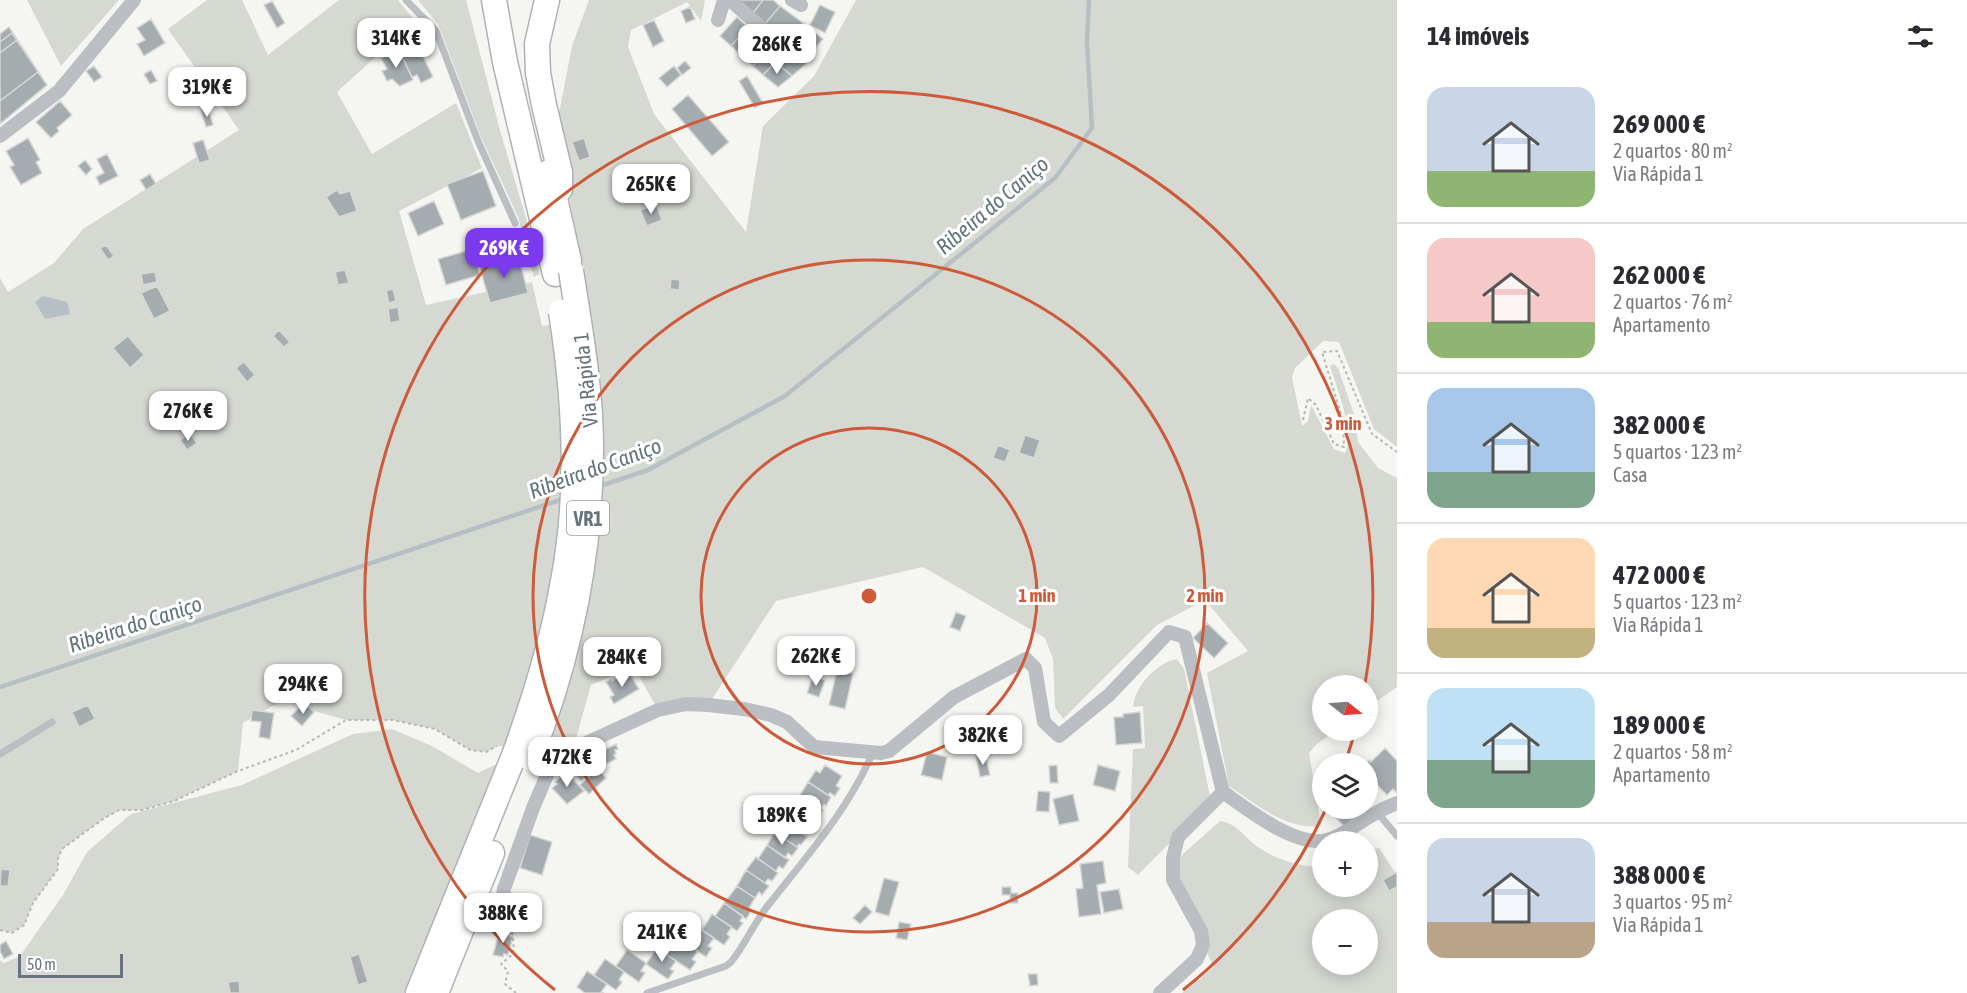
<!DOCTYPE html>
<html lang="pt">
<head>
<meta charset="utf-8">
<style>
  body { margin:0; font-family:"Asap Condensed",sans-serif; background:#f7f7f7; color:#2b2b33; height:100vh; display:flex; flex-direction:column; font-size:22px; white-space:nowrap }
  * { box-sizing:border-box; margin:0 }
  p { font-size:20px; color:#7c7c81 }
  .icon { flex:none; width:33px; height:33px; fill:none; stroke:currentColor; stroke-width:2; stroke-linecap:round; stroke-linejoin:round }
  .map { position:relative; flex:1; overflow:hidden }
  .side { display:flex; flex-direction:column; background:#fff; width:570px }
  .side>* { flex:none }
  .needle { width:39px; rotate:107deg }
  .tools { position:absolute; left:1312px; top:675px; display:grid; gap:12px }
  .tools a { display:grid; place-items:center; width:66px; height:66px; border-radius:50%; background:#fff; box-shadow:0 3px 15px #0003; font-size:30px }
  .scale { position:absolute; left:18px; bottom:15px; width:105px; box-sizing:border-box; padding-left:6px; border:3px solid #68757f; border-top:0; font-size:16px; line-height:21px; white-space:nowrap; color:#68757f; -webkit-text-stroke:4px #fff; paint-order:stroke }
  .price { position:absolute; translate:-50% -51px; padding:0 14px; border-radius:12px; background:#fff; color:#222; font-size:20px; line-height:39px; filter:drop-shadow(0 2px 3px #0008) }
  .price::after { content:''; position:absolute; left:50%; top:36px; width:18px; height:14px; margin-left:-9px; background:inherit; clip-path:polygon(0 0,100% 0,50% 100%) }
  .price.active { background:#7c3aed; color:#fff }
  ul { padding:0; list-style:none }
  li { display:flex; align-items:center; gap:18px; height:150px; padding:0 30px }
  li+li { border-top:2px solid #e1e1e2 }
  li span { display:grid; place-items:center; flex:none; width:168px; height:120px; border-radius:18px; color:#555 }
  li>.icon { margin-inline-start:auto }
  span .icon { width:72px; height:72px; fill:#fffc; stroke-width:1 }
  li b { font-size:26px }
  h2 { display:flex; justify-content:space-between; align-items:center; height:72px; padding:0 30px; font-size:26px }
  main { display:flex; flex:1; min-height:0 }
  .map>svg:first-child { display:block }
  .green { fill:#d5d9d2; fill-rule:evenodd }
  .water { fill:#b6c0c4 }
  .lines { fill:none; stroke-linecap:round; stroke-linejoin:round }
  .stream { stroke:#b6c0c4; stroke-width:4.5 }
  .building { fill:#a5acb0; stroke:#d7d7d5; stroke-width:1.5 }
  .highway-casing { stroke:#afb2b5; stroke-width:27 }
  .path { stroke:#b5b8ba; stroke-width:2; stroke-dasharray:3 3; stroke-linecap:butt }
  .lane { stroke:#bbbec2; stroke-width:7 }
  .street { stroke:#bbbec2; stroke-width:14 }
  .highway { stroke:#fff; stroke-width:24 }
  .highway-bridge-casing { stroke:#afb2b5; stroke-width:27; stroke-linecap:butt }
  .highway-bridge { stroke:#fff; stroke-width:24 }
  .ring { fill:none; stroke:#cd5b3a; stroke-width:3 }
  .labels { text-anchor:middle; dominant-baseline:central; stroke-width:6; stroke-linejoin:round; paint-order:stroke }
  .shield { fill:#fff; stroke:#959ea5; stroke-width:1.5 }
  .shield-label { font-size:20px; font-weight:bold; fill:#68757f }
  .street-label { font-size:21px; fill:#68757f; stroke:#fff }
  .water-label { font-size:22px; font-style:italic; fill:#63767c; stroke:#fff }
  .centre { fill:#cd5b3a; stroke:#fff; stroke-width:3 }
  .ring-label { font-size:18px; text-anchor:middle; font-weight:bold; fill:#cd5b3a; stroke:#fff; stroke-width:6; stroke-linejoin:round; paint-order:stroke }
</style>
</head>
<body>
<main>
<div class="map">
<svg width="1397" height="993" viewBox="0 0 1397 993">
  <rect width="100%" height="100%" fill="#f5f5f2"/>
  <path class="green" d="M27 0H119L61 66Z
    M207 0H242L268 55 339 0H398L415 21 337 92 372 154 456 103 482 168 399 211 426 305 532 282 542 326 590 320 557 124 572 46 589 0H705L701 21 687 2 631 30 628 47 654 114 746 232 763 126 814 76 856 0H1397V447L1374 429 1339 342 1323 341 1295 368 1292 377 1302 426 1308 421 1311 405 1334 449 1345 453C1356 434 1336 386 1330 366L1334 364 1338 368 1354 414 1358 442 1378 468 1397 478V687L1368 707V686H1323V730L1335 731 1317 744 1309 753 1321 826C1285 830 1258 805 1229 786L1207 673 1248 651 1205 600 1157 625 1063 719 1055 708 1053 659 1045 638 923 567 776 601 708 705 658 710 634 667 591 685 573 749 498 746 486 752 470 750 435 729 393 720H346L314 711 285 699 243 723 238 771 174 801 142 810H119L103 819 62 849 58 859V869L33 903 24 925 12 933 0 930V278L8 292 54 263 83 229 239 130 168 29Z
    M418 0H466L501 134 537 255 540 274 534 277 518 217 481 137 438 24Z
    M1177 659 1184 669 1211 801 1138 875 1128 867 1133 749 1145 748 1143 706 1133 707C1135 686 1156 663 1177 659Z
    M392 729 432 746 478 773 503 761 404 993H0V960L4 963 20 956 63 895 87 852 131 814 242 785 353 734Z
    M1220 821C1236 823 1243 835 1255 845 1276 860 1298 866 1323 867V886H1368V851L1379 848 1397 875V993H1182L1214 967 1179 898 1176 864 1183 854ZM1323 920H1368V964H1323Z"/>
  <path class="water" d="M43 296 67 302 70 314 45 319 35 302Z"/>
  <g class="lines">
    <path class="stream" d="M597 487 648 470 785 396 1055 178 1092 128 1087 42 1089 0
      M0 687 566 498"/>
  </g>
  <path class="building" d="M738 0H763L753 13Z
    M763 0H773L780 6 765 24 753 13Z
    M272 1 285 23 277 28 264 5Z
    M820 5 835 12 825 33 810 25Z
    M780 6 803 23 787 43 765 24Z
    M690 7 695 19 686 23 681 11Z
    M737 17 748 27 731 46 720 36Z
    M151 19 165 43 144 56 137 44 145 40 137 28Z
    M654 20 664 41 653 47 643 25Z
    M803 23 823 39 806 59 787 43Z
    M9 27 47 85 0 124V34Z
    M748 27 759 37 742 56 731 46Z
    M12 33 47 85 0 124V42Z
    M759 37 770 46 753 66 742 56Z
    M17 40 47 85 0 124V53Z
    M417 44 433 77 421 83 417 75 412 77 400 52Z
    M770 46 781 56 763 75 753 66Z
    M399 49 413 80 400 86 392 79 387 81 382 71 387 69 381 58Z
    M793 49 808 62 792 76 780 66Z
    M685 61 691 68 682 75 677 68Z
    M776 62 792 76 778 87 763 75Z
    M94 66 102 77 94 82 86 71Z
    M674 66 681 75 667 87 659 78Z
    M151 70 157 81 150 84 144 74Z
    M38 72 47 85 0 124V101Z
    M38 72 47 85 0 124V101Z
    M747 76 763 103 755 108 739 81Z
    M688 95 729 142 712 156 672 109Z
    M60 101 72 115 57 128 59 131 51 138 36 122Z
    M208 108 213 125 206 127 201 110Z
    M28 138 40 160 36 162 42 173 21 185 10 167 14 165 6 151Z
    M584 138 590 157 579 161 572 142Z
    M203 140 210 160 199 163 193 143Z
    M107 154 118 176 100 185 96 177 104 173 97 159Z
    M85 160 92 169 86 175 78 166Z
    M483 171 496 206 461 220 447 184Z
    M150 174 156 184 146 190 140 180Z
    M337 190 340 194 350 191 357 211 339 217 326 197Z
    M434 201 444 224 418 236 408 213Z
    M656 204 662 220 647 226 640 210Z
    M106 245 114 256 108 260 100 248Z
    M473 249 480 275 446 285 438 259Z
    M518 254 528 293 490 303 479 265Z
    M345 270 349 283 338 285 335 272Z
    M155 272 157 282 143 285 141 274Z
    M671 279 680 280 679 290 670 289Z
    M157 286 170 311 154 319 141 293Z
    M393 289 396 301 389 303 386 291Z
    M398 307 400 321 390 323 388 309Z
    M279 330 290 342 284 347 273 336Z
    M128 336 144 355 130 368 113 348Z
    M244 362 255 375 247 382 236 368Z
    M190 433 197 443 187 450 180 440Z
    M1025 435 1040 440 1034 458 1019 453Z
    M998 445 1010 450 1005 462 993 458Z
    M956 612 966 616 960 631 950 627Z
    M1207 623 1228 643 1214 658 1193 638Z
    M837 670 853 674 845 709 829 705Z
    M630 674 639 689 614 704 610 697 614 695 606 682 611 679 612 681 620 676 622 679Z
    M813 676 825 680 819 697 807 693Z
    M88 705 95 719 79 727 72 712Z
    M308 706 314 712 302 726 291 716 299 708 303 711Z
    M252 710 274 713 270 739 259 737 261 722 251 721Z
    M1140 712 1142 743 1116 745 1114 717H1123V714Z
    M616 744 618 749 615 750 616 754 614 755 616 759 606 764 600 752Z
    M1385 748 1397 761V793L1393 789 1387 795 1375 783 1368 790V764H1365L1369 760 1371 762Z
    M927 752 947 757 942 780 921 775Z
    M985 754 990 775 980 777 976 756Z
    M590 761 596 768 581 781 575 774Z
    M825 765 842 776 836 786 840 788 835 796 830 793 828 795 808 782 816 770 820 773Z
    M1057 765 1058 783H1050L1049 766Z
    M1098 765 1120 771 1115 791 1093 785Z
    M597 768 606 778 589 794 580 785Z
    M566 772 584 791 567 804 552 788 557 784 555 782Z
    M808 782 831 797 826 806 824 804 821 808 800 795Z
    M1038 791 1050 792 1049 812 1036 811Z
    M1073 794 1079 821 1059 825 1053 799Z
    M800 795 823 810 817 819 815 817 813 821 794 809 796 806 794 805Z
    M1326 808H1350L1348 810 1355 817 1345 827Z
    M794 809 817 824 811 833 808 832 806 835 786 822Z
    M786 822 807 837 801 845 799 844 797 847 778 834Z
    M775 832 798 848 792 856 788 853 785 858 767 845Z
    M530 835 552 842 542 875 520 868Z
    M767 845 789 860 783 869 779 866 776 871 758 859Z
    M756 857 778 873 772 881 768 879 765 883 746 870Z
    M1103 861 1106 883 1097 885 1101 914 1079 917 1076 889 1083 888 1080 864Z
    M1 869 10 870 8 886H0Z
    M746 870 769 886 762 895 759 892 755 898 737 886Z
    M1397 872V887L1389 891 1383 880Z
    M884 878 899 882 889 916 875 912Z
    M737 886 755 898 749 908 752 910 746 919 724 903Z
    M1002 887H1011V893H1018V903H1010V895H1002Z
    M1119 889 1123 909 1104 913 1100 892Z
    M724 903 743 916 740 921 743 923 737 931 715 916Z
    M865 905 872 912 860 924 853 918Z
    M503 909 505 923 492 926 490 912Z
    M712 914 732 927 727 934 730 937 724 945 702 930Z
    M899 922 911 924 907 940 896 938Z
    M694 925 714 938 708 946 712 948 706 957 683 942Z
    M500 929 510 932 509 936 513 937 508 955 504 954 503 957 493 955Z
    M678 938 698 951 692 959 696 962 690 970 667 955Z
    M6 941 13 954 4 959 0 951V945Z
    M657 948 676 961 670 969 674 971 668 979 646 964Z
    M627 950 646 963 641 971 645 973 639 982 616 966Z
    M359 954 368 982 358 985 350 957Z
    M605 959 624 972 619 980 622 982 616 990 594 975Z
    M587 971 607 984 601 992 604 993H585L577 987Z
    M1028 974H1037L1038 985 1030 986Z
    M239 981 240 993H230L228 982Z"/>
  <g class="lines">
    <defs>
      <path id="highway" d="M494 0 505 62 555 274
        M547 0 537 44 538 73 544 105 560 172V189
        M549 172 569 261
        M418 993 515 753
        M436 993 492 853"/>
    </defs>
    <use href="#highway" class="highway-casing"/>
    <path class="path" d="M1303 420 1308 398 1316 405 1334 444 1344 447 1343 421 1322 352 1337 351 1372 434 1397 452
      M507 915C511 929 515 939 513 954L501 964 508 971 505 984 516 993
      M0 930 12 933 24 925 33 903 58 869V859L62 849 103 819 119 810H142L174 801 238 771 296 750 346 720H393L435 729 470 750 486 752 497 746"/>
    <path class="lane" d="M406 0 436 31 478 141 515 223
      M0 754 52 722
      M1377 812 1397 836
      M647 993 726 966 731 962C745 945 753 925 766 908 805 858 848 811 873 752"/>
    <path class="street" d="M730 0 789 52
      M792 0 801 5
      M718 20 724 0
      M0 136 59 91 134 0
      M502 904 504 889 533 808 550 768 573 749 658 710 686 704 708 705 744 709 771 715 787 722 814 747 881 753 889 751 954 697 1026 659 1035 668 1044 722 1059 736 1109 695 1169 632 1185 637 1223 792C1247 809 1296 848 1327 840 1344 836 1360 821 1376 813 1382 809 1390 806 1397 803
      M1160 993 1197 959 1203 945 1201 931 1173 880V858L1178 837 1223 792"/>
    <use href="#highway" class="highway"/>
    <defs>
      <path id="highway-bridge" d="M515 753C535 697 553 640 563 581 580 493 575 400 561 312
        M530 758C570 658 591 555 591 447 591 388 580 329 571 271"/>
    </defs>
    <use href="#highway-bridge" class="highway-bridge-casing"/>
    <use href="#highway-bridge" class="highway-bridge"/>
  </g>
  <g class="ring">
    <circle cx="869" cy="596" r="168"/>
    <circle cx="869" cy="596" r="336"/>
    <path d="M1355 731A504 504 0 0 1 1346 760M1326 809A504 504 0 0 1 1183 990M555 990A504 504 0 1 1 1365 684"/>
  </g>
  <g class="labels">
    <rect class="shield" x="567" y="501" width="42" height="34" rx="4.5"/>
    <g class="shield-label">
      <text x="588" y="518">VR1</text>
    </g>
    <g class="street-label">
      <text transform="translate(585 380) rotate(-96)">Via Rápida 1</text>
    </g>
    <g class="water-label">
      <text transform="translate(992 205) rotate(-40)">Ribeira do Caniço</text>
      <text transform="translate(595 468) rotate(-20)">Ribeira do Caniço</text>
      <text transform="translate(135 624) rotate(-18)">Ribeira do Caniço</text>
    </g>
  </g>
  <circle cx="869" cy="596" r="9" class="centre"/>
  <g class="ring-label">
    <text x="1343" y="430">3 min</text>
    <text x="1037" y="602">1 min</text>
    <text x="1205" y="602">2 min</text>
  </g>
</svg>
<div class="tools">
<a><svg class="needle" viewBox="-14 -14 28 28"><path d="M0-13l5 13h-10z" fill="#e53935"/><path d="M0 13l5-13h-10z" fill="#7c7c81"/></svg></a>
<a><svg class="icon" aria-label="layers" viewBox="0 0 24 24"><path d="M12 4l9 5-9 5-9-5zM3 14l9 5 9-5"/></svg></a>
<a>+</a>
<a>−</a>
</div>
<div class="scale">50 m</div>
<b class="price" style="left:396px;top:69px">314K €</b>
<b class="price" style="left:777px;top:75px">286K €</b>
<b class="price" style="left:207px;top:118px">319K €</b>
<b class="price" style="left:651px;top:215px">265K €</b>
<b class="price active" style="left:504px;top:279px">269K €</b>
<b class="price" style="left:188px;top:442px">276K €</b>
<b class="price" style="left:816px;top:687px">262K €</b>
<b class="price" style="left:622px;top:688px">284K €</b>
<b class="price" style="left:303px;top:715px">294K €</b>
<b class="price" style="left:983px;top:766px">382K €</b>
<b class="price" style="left:567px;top:788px">472K €</b>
<b class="price" style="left:782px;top:846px">189K €</b>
<b class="price" style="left:503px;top:944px">388K €</b>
<b class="price" style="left:662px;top:963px">241K €</b>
</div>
<section class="side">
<h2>14 imóveis<svg class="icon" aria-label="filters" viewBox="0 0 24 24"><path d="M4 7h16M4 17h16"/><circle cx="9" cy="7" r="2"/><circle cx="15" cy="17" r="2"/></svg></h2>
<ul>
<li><span style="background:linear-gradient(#c9d6e8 70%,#8fb573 0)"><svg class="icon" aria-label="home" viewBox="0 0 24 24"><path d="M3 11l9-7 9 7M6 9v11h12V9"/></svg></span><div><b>269 000 €</b><p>2 quartos · 80 m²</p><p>Via Rápida 1</p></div></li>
<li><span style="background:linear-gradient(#f6c9c9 70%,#8fb573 0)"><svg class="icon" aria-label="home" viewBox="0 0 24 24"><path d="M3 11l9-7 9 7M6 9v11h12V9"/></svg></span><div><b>262 000 €</b><p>2 quartos · 76 m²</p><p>Apartamento</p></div></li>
<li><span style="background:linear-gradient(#a9c7e8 70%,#7fa58c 0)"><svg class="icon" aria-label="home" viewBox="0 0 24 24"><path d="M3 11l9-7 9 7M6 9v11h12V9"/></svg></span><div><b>382 000 €</b><p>5 quartos · 123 m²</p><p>Casa</p></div></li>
<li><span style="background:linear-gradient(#ffd9b3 75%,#c2b280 0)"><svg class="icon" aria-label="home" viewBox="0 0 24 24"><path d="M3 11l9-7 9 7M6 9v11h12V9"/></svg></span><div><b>472 000 €</b><p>5 quartos · 123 m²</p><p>Via Rápida 1</p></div></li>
<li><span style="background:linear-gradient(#bfe0f5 60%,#7fa58c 0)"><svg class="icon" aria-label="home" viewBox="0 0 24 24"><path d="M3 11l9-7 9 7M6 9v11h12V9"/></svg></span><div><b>189 000 €</b><p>2 quartos · 58 m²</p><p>Apartamento</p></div></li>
<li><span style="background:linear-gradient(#c9d6e8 70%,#b9a48a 0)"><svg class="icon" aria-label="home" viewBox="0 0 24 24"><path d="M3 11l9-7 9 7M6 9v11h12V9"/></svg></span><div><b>388 000 €</b><p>3 quartos · 95 m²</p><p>Via Rápida 1</p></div></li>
</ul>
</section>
</main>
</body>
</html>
